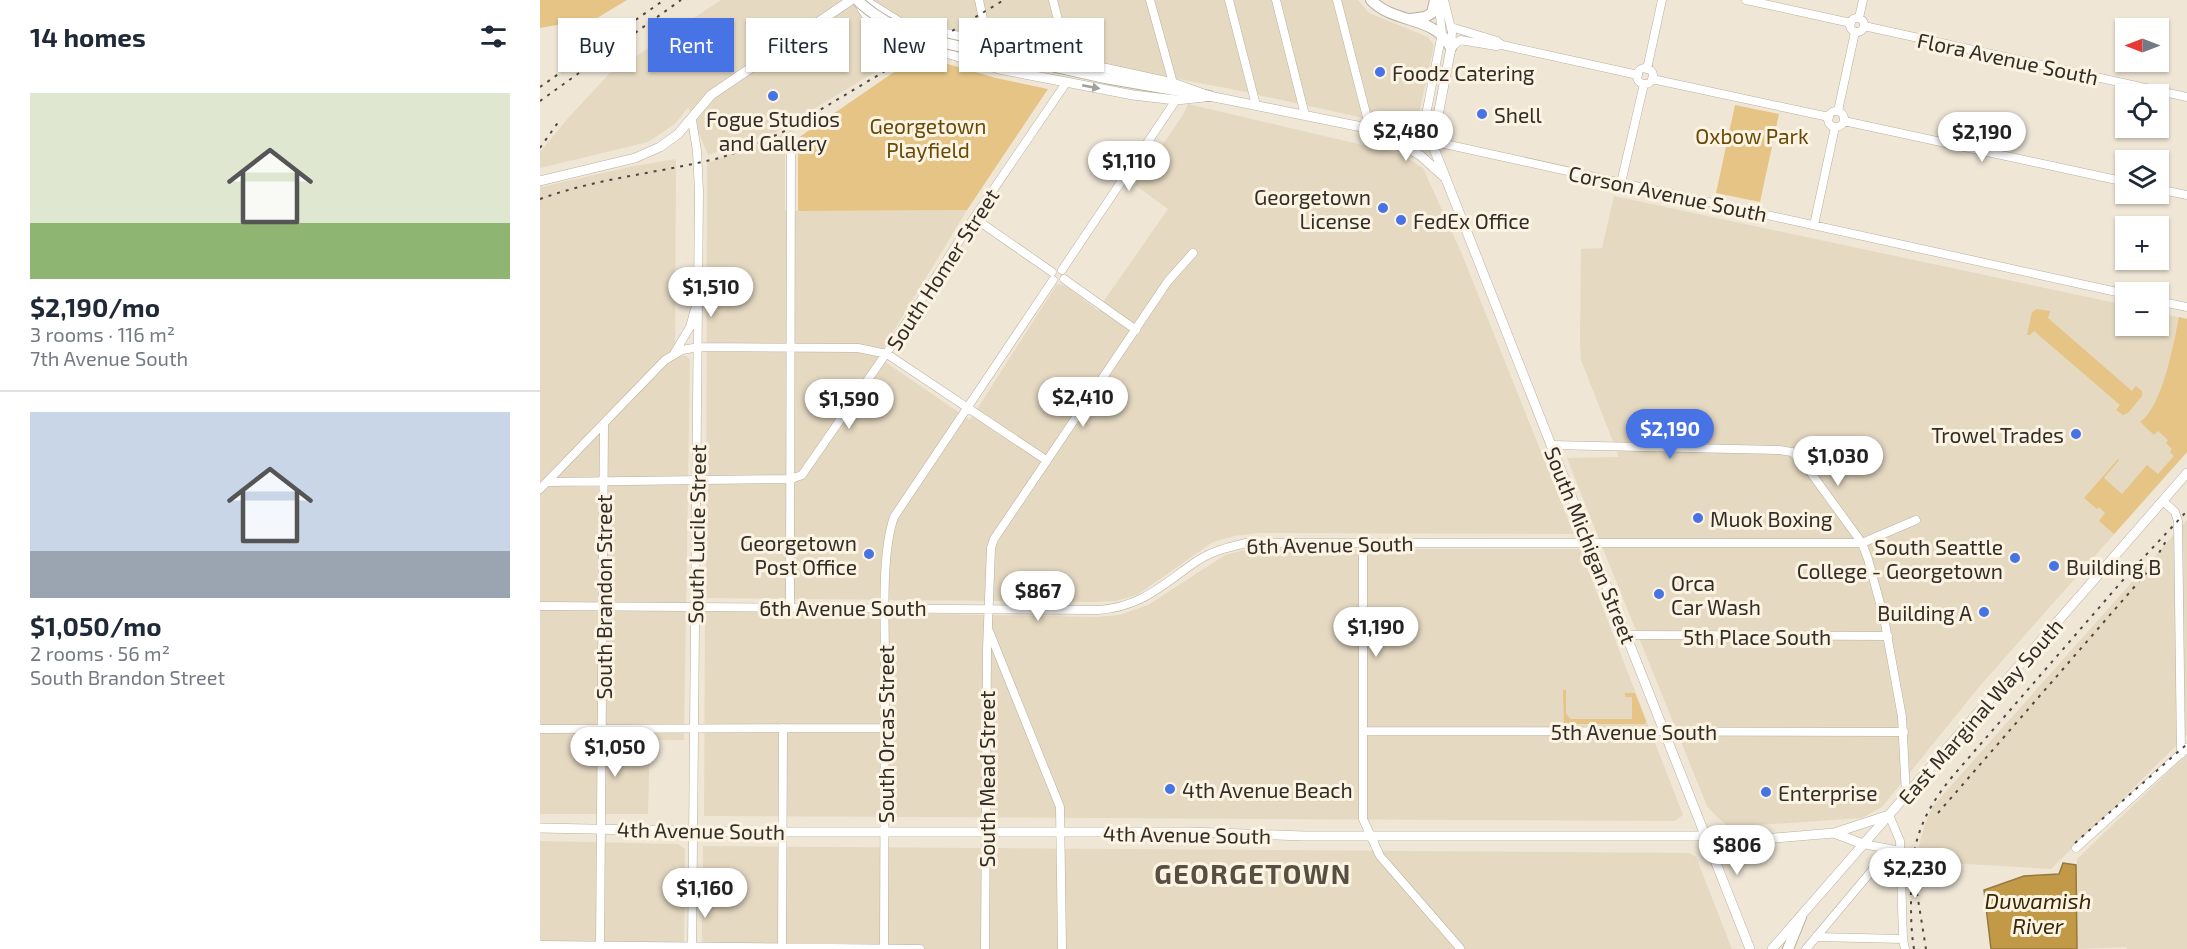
<!DOCTYPE html>
<html lang="en">
<head>
<meta charset="utf-8">
<style>
  body { margin:0; font-family:"Exo 2",sans-serif; background:#f2f2f3; color:#1f2937; height:100vh; display:flex; flex-direction:column; font-size:22px; white-space:nowrap }
  * { box-sizing:border-box; margin:0 }
  p { font-size:20px; color:#747a83 }
  .icon { flex:none; width:33px; height:33px; fill:none; stroke:currentColor; stroke-width:2; stroke-linecap:round; stroke-linejoin:round }
  .map { position:relative; flex:1; overflow:hidden }
  .drawer { display:flex; flex-direction:column; background:#fff; width:540px }
  .drawer>* { flex:none }
  .guide { position:absolute; left:18px; top:18px; width:570px; height:54px; display:flex; gap:12px }
  .needle { width:39px; rotate:270deg }
  .controls { position:absolute; left:1575px; top:18px; display:grid; gap:12px }
  .controls a { display:grid; place-items:center; width:54px; height:54px; border-radius:0px; background:#fff; box-shadow:0 2px 4px #0004; font-size:30px }
  .price { position:absolute; translate:-50% -51px; padding:0 14px; border-radius:21px; background:#fff; color:#222; font-size:20px; line-height:39px; filter:drop-shadow(0 2px 3px #0008) }
  .price::after { content:''; position:absolute; left:50%; top:36px; width:18px; height:14px; margin-left:-9px; background:inherit; clip-path:polygon(0 0,100% 0,50% 100%) }
  .price.current { background:#4773e5; color:#fff }
  ul { padding:0; list-style:none }
  li { display:grid; align-content:center; gap:12px; height:318px; padding:0 30px }
  li+li { border-top:2px solid #e0e1e3 }
  li span { display:grid; place-items:center; height:186px; border-radius:0px; color:#555 }
  li>.icon { margin-inline-start:auto }
  span .icon { width:108px; height:108px; fill:#fffc; stroke-width:1 }
  li b { font-size:26px }
  h2 { display:flex; justify-content:space-between; align-items:center; height:72px; padding:0 30px; font-size:26px }
  .chip { padding:0 21px; border-radius:0px; background:#fff; box-shadow:0 2px 4px #0004; font-size:21px; line-height:54px }
  .chip.current { background:#4773e5; color:#fff }
  main { display:flex; flex:1; min-height:0 }
  .map>svg:first-child { display:block }
  .built { fill:#e5d9c2 }
  .green { fill:#e5c486 }
  .water { fill:#c29947; stroke:#96793d; stroke-width:1.5 }
  .lines { fill:none; stroke-linecap:round; stroke-linejoin:round }
  .minor-casing { stroke:#b8b0a0; stroke-width:9 }
  .major-casing { stroke:#b8b0a0; stroke-width:10 }
  .highway-casing { stroke:#b8b0a0; stroke-width:12 }
  .minor { stroke:#fff; stroke-width:8 }
  .major { stroke:#fff; stroke-width:9 }
  .highway { stroke:#fff; stroke-width:10 }
  .rail { stroke:#4c4840; stroke-width:2; stroke-dasharray:3 6; stroke-linecap:butt }
  .highway-bridge-casing { stroke:#b8b0a0; stroke-width:12; stroke-linecap:butt }
  .highway-bridge { stroke:#fff; stroke-width:10 }
  .oneway { fill:#a2a09e }
  .poi-dot { fill:#4773e5; stroke:#fcf3e3; stroke-width:2 }
  .labels { text-anchor:middle; dominant-baseline:central; stroke-width:6; stroke-linejoin:round; paint-order:stroke }
  .street-label { font-size:21px; fill:#312d27; stroke:#fcf3e3 }
  .poi-label { font-size:21px; fill:#312d27; stroke:#fcf3e3; text-anchor:start }
  .park-label { font-size:21px; fill:#664a07; stroke:#fcf3e3 }
  .water-label { font-size:22px; font-style:italic; fill:#382702; stroke:#fcf3e3 }
  .district-label { font-size:27px; font-weight:bold; letter-spacing:1.5px; fill:#574f42; stroke:#fcf3e3 }
</style>
</head>
<body>
<main>
<section class="drawer">
<h2>14 homes<svg class="icon" aria-label="filters" viewBox="0 0 24 24"><path d="M4 7h16M4 17h16"/><circle cx="9" cy="7" r="2"/><circle cx="15" cy="17" r="2"/></svg></h2>
<ul>
<li><span style="background:linear-gradient(#dfe7d0 70%,#8fb573 0)"><svg class="icon" aria-label="home" viewBox="0 0 24 24"><path d="M3 11l9-7 9 7M6 9v11h12V9"/></svg></span><div><b>$2,190/mo</b><p>3 rooms · 116 m²</p><p>7th Avenue South</p></div></li>
<li><span style="background:linear-gradient(#c9d6e8 75%,#9aa5b1 0)"><svg class="icon" aria-label="home" viewBox="0 0 24 24"><path d="M3 11l9-7 9 7M6 9v11h12V9"/></svg></span><div><b>$1,050/mo</b><p>2 rooms · 56 m²</p><p>South Brandon Street</p></div></li>
</ul>
</section>
<div class="map">
<svg width="1647" height="949" viewBox="0 0 1647 949">
  <rect width="100%" height="100%" fill="#efe6d6"/>
  <path class="built" d="M181 0H818L829 13 888 37 894 45 877 122 869 128 691 89 448 43 408 28 234 133 168 155 148 107 135 124 108 142 0 168V152L29 117 69 74Z
    M648 104 861 154 883 168 921 252 1034 534 718 533 694 536 673 542 597 595 575 601 552 602 166 598 167 163 245 134V211L427 210 338 357 430 420 517 284 524 285 559 311 566 298 628 209 595 185 643 115Z
    M136 159 135 358 146 355 150 360 144 740H110L108 814H0V185L1 187 94 166Z
    M1074 196 1585 305 1586 326H1618L1619 313 1647 319V452L1439 687 1342 807 1322 818 1189 827 1178 818 1167 806 1057 534 1027 458 1079 457 1041 360 1040 343 1041 249 1062 248Z
    M1647 520V735L1511 869 1375 861 1385 824 1393 806Z
    M708 549H1040L1143 815 1135 821 164 816 165 610 556 617 579 615 608 605 685 555Z
    M1647 754V949H1587L1586 947 1537 949V859Z
    M0 841 138 844 145 849 144 949H0Z
    M163 846 1149 853 1156 857 1192 949H162Z"/>
  <path class="green" d="M0 0H87L57 18 0 28Z
    M376 57 387 58 456 78 508 89 427 210 258 211V138Z
    M1195 105 1239 114 1220 202 1176 193Z
    M1497 309 1510 311 1508 318 1592 391 1596 386 1602 391V396L1588 413 1583 415 1576 410 1580 405 1494 331 1490 335H1487L1492 312Z
    M1639 317 1647 319V452L1574 534 1559 521 1565 513 1559 507 1557 509 1544 498 1578 459 1579 460 1564 478 1582 494 1607 465 1618 474 1634 456 1630 452 1632 449 1626 443 1628 440 1618 431 1614 435 1600 422C1622 408 1634 343 1639 317Z
    M1023 690H1026V714L1031 719H1092V697H1085V693H1095L1106 721 1105 724H1024Z"/>
  <path class="water" d="M1523 863 1536 865 1537 949H1451L1444 890 1484 876 1519 874Z"/>
  <g class="lines">
    <defs>
      <path id="minor" d="M439 0 448 43
        M513 0 528 59
        M610 0 633 83
        M689 0 716 105
        M736 0 765 115
        M797 0 830 129
        M898 0 902 33 885 120V131L891 141 1586 294
        M904 0 912 32 911 48
        M1206 0 1311 23
        M1310 25a7 7 0 1 1 14 0a7 7 0 1 1-14 0Z
        M1319 18 1323 0
        M1324 26 1647 97
        M911 27 957 41 962 45
        M911 48 920 40 956 46 962 45 1098 75
        M1097 76a8 8 0 1 1 16 0a8 8 0 1 1-16 0Z
        M1107 69 1122 0
        M1112 79 1289 117
        M1298 111 1315 32
        M1288 119a8 8 0 1 1 16 0a8 8 0 1 1-16 0Z
        M152 120 157 151 159 191 152 949
        M1304 121 1586 182
        M1081 183 1104 84
        M1618 189 1647 195
        M434 218 512 272
        M1274 225 1295 127
        M522 270 636 100
        M524 279 596 330
        M1618 301 1647 307
        M135 352 150 327 155 309
        M1011 445 1239 450 1252 452 1263 462 1322 543 1328 559 1344 618 1362 717 1366 795
        M8 482 251 479 262 475 352 345 434 218 526 83
        M0 489 125 360 142 350 159 347 318 348 347 354 506 460
        M1623 501 1635 512 1638 521 1641 754
        M823 542V819L840 856 920 948
        M0 606 558 610C602 607 623 584 657 561 672 551 689 547 706 543H1322L1376 520
        M250 607 251 136
        M449 631 520 807 522 949
        M1087 635 1348 636
        M0 729 345 728
        M823 731 1364 732
        M1349 815 1360 841 1363 939 1365 949
        M1323 844 1361 851
        M1536 848 1647 748
        M1276 937 1363 939
        M0 945 380 949
        M60 949 64 425
        M242 949 243 728
        M344 949C344 853 345 758 345 662 345 621 341 554 354 517L513 280
        M445 949 447 649 451 548 454 539 628 281 653 253
        M1266 949 1350 849"/>
      <path id="major" d="M324 0 361 23 371 26 633 83 669 96 891 141
        M318 2 332 24 350 36 459 69 593 95 636 100 664 97
        M846 135 881 156 903 176
        M891 141 1210 949
        M891 141 895 131 911 48
        M0 181 95 158 120 147 138 134 171 95 311 0
        M0 828 199 832H649L764 836H1167L1222 839 1294 833 1349 815
        M1294 833 1323 844
        M1232 949 1647 473"/>
      <path id="highway" d="M831 0C855 25 895 15 911 48
        M871 19 885 17 892 13 895 0
        M466 56 565 78 669 96
        M1248 949 1261 917"/>
    </defs>
    <use href="#minor" class="minor-casing"/>
    <use href="#major" class="major-casing"/>
    <use href="#highway" class="highway-casing"/>
    <use href="#minor" class="minor"/>
    <use href="#major" class="major"/>
    <use href="#highway" class="highway"/>
    <path class="rail" d="M0 87 124 0
      M0 101 141 0
      M0 148 19 121
      M0 199C58 178 119 173 179 158 201 152 222 141 243 132L464 0
      M1398 813 1609 570 1626 541
      M1535 843 1647 744
      M1377 893 1386 949
      M1374 949C1371 932 1371 915 1371 898 1370 847 1380 816 1412 777L1590 572 1647 511"/>
    <defs>
      <path id="highway-bridge" d="M317 0C359 40 412 44 466 56"/>
    </defs>
    <use href="#highway-bridge" class="highway-bridge-casing"/>
    <use href="#highway-bridge" class="highway-bridge"/>
  </g>
  <defs><path id="oneway-solid" d="M-6-.8H1V-3.2L6.5 0L1 3.2V.8H-6Z" transform="scale(1.5)"/></defs>
  <use class="oneway" href="#oneway-solid" transform="translate(551 87) rotate(11)"/>
  <g class="poi-dot">
    <circle cx="840" cy="72" r="6"/>
    <circle cx="233" cy="96" r="6"/>
    <circle cx="942" cy="114" r="6"/>
    <circle cx="843" cy="208" r="6"/>
    <circle cx="861" cy="220" r="6"/>
    <circle cx="1536" cy="434" r="6"/>
    <circle cx="1158" cy="518" r="6"/>
    <circle cx="329" cy="554" r="6"/>
    <circle cx="1475" cy="558" r="6"/>
    <circle cx="1514" cy="566" r="6"/>
    <circle cx="1119" cy="594" r="6"/>
    <circle cx="1444" cy="612" r="6"/>
    <circle cx="630" cy="789" r="6"/>
    <circle cx="1226" cy="792" r="6"/>
  </g>
  <g class="labels">
    <g class="street-label">
      <text transform="translate(1468 58) rotate(12)">Flora Avenue South</text>
      <text transform="translate(1128 193) rotate(12)">Corson Avenue South</text>
      <text transform="translate(402 269) rotate(-57)">South Homer Street</text>
      <text transform="translate(156 534) rotate(-89)">South Lucile Street</text>
      <text transform="translate(790 544) rotate(-1)">6th Avenue South</text>
      <text transform="translate(1051 545) rotate(68)">South Michigan Street</text>
      <text transform="translate(63 597) rotate(-90)">South Brandon Street</text>
      <text x="303" y="607">6th Avenue South</text>
      <text x="1217" y="636">5th Place South</text>
      <text transform="translate(1440 711) rotate(-49)">East Marginal Way South</text>
      <text x="1094" y="731">5th Avenue South</text>
      <text transform="translate(345 734) rotate(-90)">South Orcas Street</text>
      <text transform="translate(446 779) rotate(-90)">South Mead Street</text>
      <text transform="translate(161 830) rotate(1)">4th Avenue South</text>
      <text transform="translate(647 834) rotate(1)">4th Avenue South</text>
    </g>
    <g class="poi-label">
      <text x="852" y="72">Foodz Catering</text>
      <text x="954" y="114">Shell</text>
      <text x="233" y="118" text-anchor="middle">Fogue Studios<tspan x="233" dy="24">and Gallery</tspan></text>
      <text x="831" y="196" text-anchor="end">Georgetown<tspan x="831" dy="24">License</tspan></text>
      <text x="873" y="220">FedEx Office</text>
      <text x="1524" y="434" text-anchor="end">Trowel Trades</text>
      <text x="1170" y="518">Muok Boxing</text>
      <text x="317" y="542" text-anchor="end">Georgetown<tspan x="317" dy="24">Post Office</tspan></text>
      <text x="1463" y="546" text-anchor="end">South Seattle<tspan x="1463" dy="24">College - Georgetown</tspan></text>
      <text x="1526" y="566">Building B</text>
      <text x="1131" y="582">Orca<tspan x="1131" dy="24">Car Wash</tspan></text>
      <text x="1432" y="612" text-anchor="end">Building A</text>
      <text x="642" y="789">4th Avenue Beach</text>
      <text x="1238" y="792">Enterprise</text>
    </g>
    <g class="park-label">
      <text x="388" y="125">Georgetown<tspan x="388" dy="24">Playfield</tspan></text>
      <text x="1212" y="135">Oxbow Park</text>
    </g>
    <g class="water-label">
      <text x="1498" y="900">Duwamish<tspan x="1498" dy="25">River</tspan></text>
    </g>
    <g class="district-label">
      <text x="713" y="873">GEORGETOWN</text>
    </g>
  </g>
</svg>
<div class="controls">
<a><svg class="needle" viewBox="-14 -14 28 28"><path d="M0-13l5 13h-10z" fill="#e53935"/><path d="M0 13l5-13h-10z" fill="#747a83"/></svg></a>
<a><svg class="icon" aria-label="locate" viewBox="0 0 24 24"><circle cx="12" cy="12" r="6"/><path d="M12 2v4M12 18v4M2 12h4M18 12h4"/></svg></a>
<a><svg class="icon" aria-label="layers" viewBox="0 0 24 24"><path d="M12 4l9 5-9 5-9-5zM3 14l9 5 9-5"/></svg></a>
<a>+</a>
<a>−</a>
</div>
<b class="price" style="left:866px;top:162px">$2,480</b>
<b class="price" style="left:1442px;top:163px">$2,190</b>
<b class="price" style="left:589px;top:192px">$1,110</b>
<b class="price" style="left:171px;top:318px">$1,510</b>
<b class="price" style="left:543px;top:428px">$2,410</b>
<b class="price" style="left:309px;top:430px">$1,590</b>
<b class="price current" style="left:1130px;top:460px">$2,190</b>
<b class="price" style="left:1298px;top:487px">$1,030</b>
<b class="price" style="left:498px;top:622px">$867</b>
<b class="price" style="left:836px;top:658px">$1,190</b>
<b class="price" style="left:75px;top:778px">$1,050</b>
<b class="price" style="left:1197px;top:876px">$806</b>
<b class="price" style="left:1375px;top:899px">$2,230</b>
<b class="price" style="left:165px;top:919px">$1,160</b>
<div class="guide">
<a class="chip">Buy</a>
<a class="chip current">Rent</a>
<a class="chip">Filters</a>
<a class="chip">New</a>
<a class="chip">Apartment</a>
</div>
</div>
</main>
</body>
</html>
